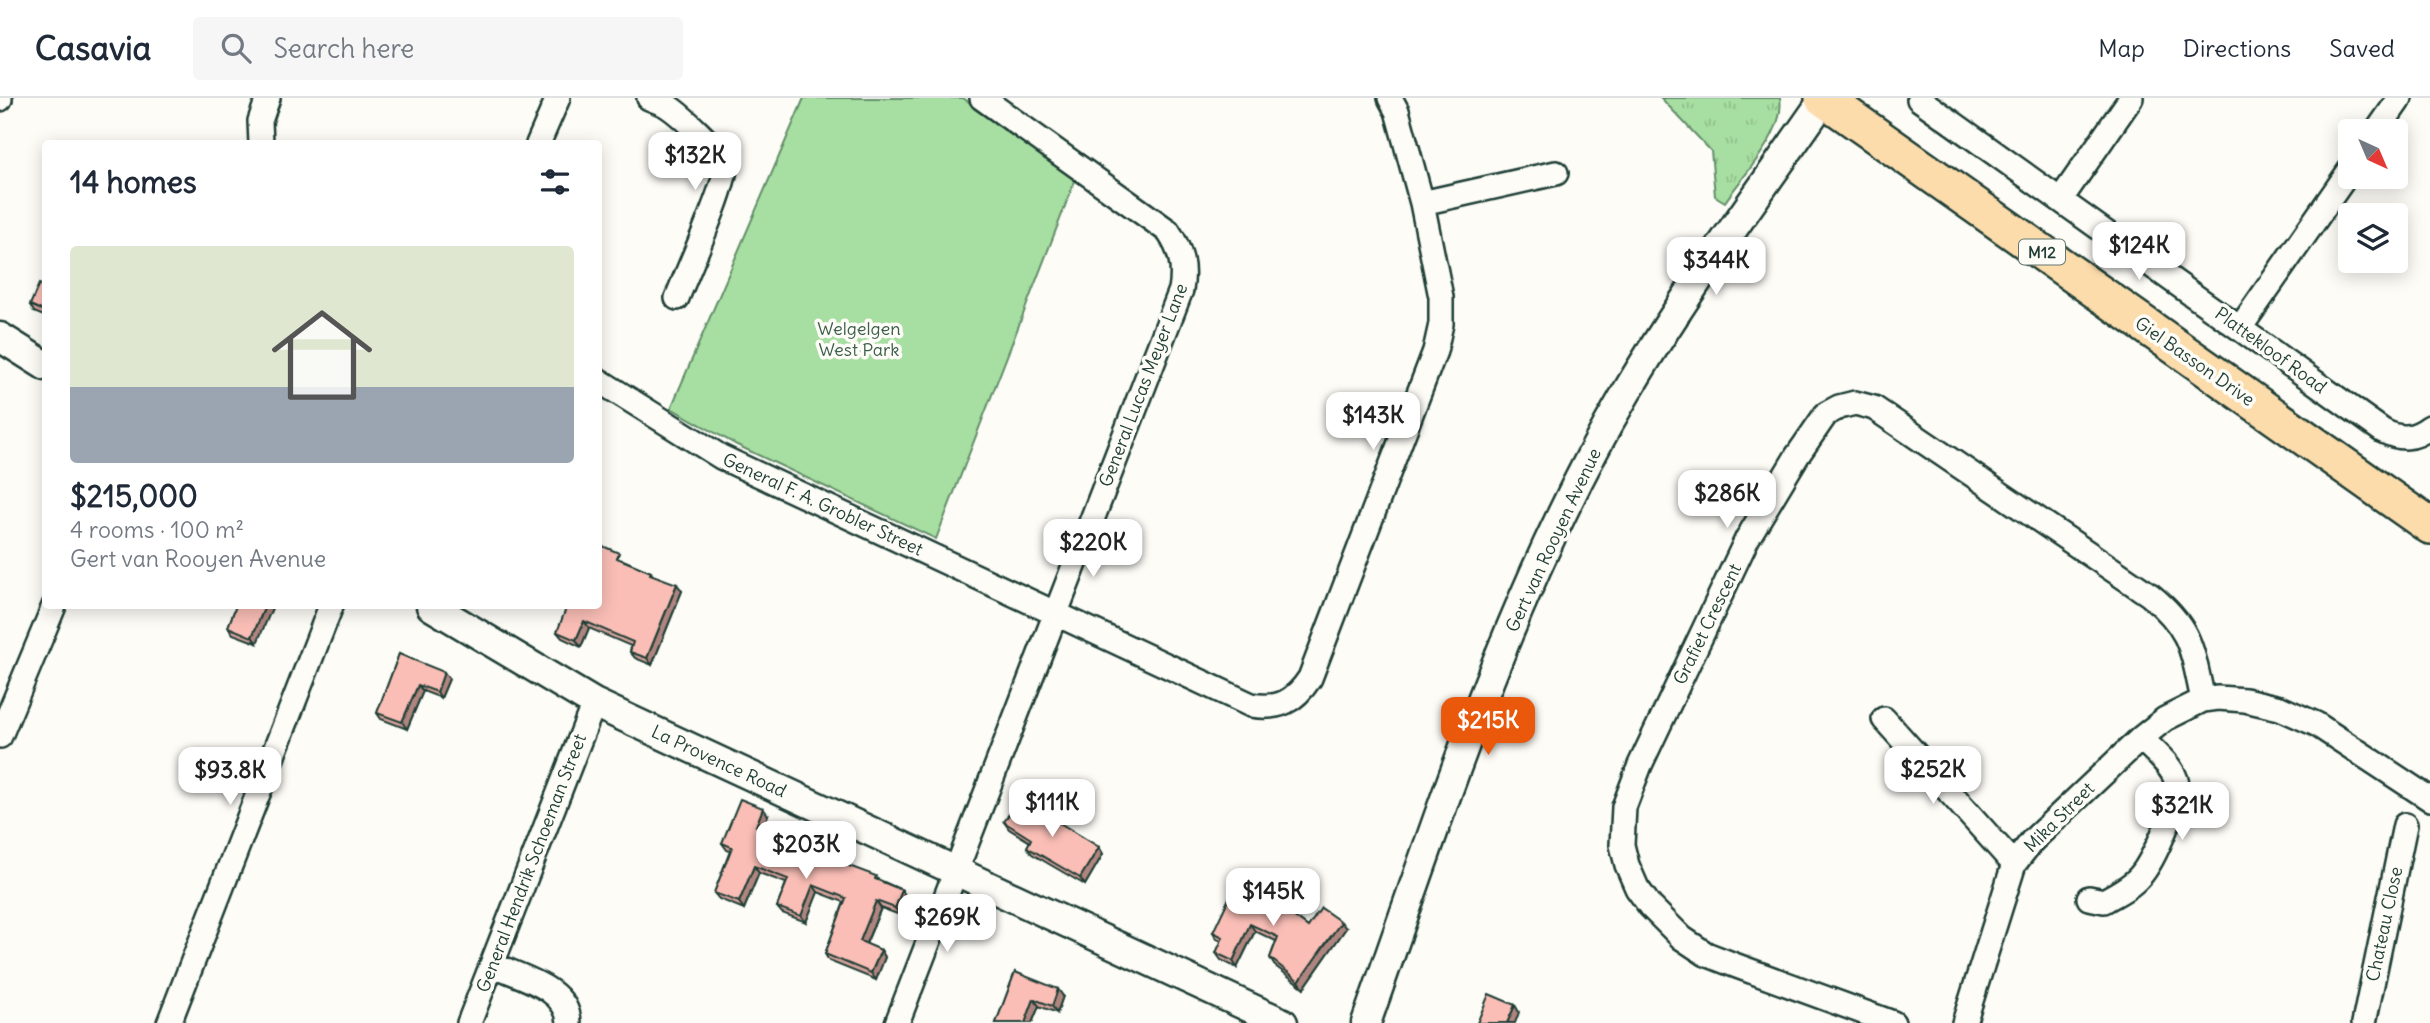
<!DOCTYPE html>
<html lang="en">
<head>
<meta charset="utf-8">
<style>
  body { margin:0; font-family:Delius,sans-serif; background:#f6f6f7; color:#1f2937; height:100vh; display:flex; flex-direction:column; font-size:26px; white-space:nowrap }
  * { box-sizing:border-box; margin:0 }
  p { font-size:23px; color:#747a83 }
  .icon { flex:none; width:38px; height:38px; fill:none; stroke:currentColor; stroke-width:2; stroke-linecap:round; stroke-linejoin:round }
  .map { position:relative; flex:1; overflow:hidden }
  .side { position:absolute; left:42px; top:42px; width:560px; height:469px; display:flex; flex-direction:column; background:#fff; border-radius:7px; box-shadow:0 4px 18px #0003 }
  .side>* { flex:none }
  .needle { width:46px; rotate:136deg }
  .tools { position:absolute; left:2338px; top:21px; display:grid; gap:14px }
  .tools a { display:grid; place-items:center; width:70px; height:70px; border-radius:7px; background:#fff; box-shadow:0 4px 18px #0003; font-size:35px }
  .price { position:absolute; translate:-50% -60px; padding:0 16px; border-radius:14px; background:#fff; color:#222; font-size:23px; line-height:46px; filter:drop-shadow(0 2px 4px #0008) }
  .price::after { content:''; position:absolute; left:50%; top:42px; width:21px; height:16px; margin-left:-10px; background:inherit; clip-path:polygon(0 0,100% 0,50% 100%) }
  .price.selected { background:#ea580c; color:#fff }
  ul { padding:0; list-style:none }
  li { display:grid; align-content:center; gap:14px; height:371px; padding:0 28px }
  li+li { border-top:2px solid #e0e1e3 }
  li span { display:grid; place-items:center; height:217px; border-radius:7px; color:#555 }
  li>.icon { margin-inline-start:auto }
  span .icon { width:126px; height:126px; fill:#fffc; stroke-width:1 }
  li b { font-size:30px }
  h2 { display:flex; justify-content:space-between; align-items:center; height:84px; padding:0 28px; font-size:30px }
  header { display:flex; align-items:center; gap:42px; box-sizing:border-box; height:98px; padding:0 35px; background:#fff; border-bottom:2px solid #e0e1e3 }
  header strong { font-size:33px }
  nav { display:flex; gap:38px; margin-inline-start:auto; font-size:24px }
  .search { width:490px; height:63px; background:#f6f6f7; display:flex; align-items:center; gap:18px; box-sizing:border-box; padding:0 24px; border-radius:7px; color:#747a83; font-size:26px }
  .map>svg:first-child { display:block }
  .grass { fill:url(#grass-tufts); stroke:#638e6a; stroke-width:2 }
  .park { fill:#a7dea1; stroke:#638e6a; stroke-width:2 }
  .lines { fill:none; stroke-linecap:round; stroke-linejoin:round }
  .minor-casing { stroke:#1f3d34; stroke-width:28 }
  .tertiary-casing { stroke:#1f3d34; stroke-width:33 }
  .primary-casing { stroke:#1f3d34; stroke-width:40 }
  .minor { stroke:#fdfcf7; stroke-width:23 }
  .tertiary { stroke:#fdfcf7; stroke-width:28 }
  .primary { stroke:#fddcac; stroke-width:35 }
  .wall { fill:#d7a39d; stroke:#1f3d34; stroke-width:2 }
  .shaded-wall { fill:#af857f; stroke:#1f3d34; stroke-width:2 }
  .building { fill:#fabeb6; stroke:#1f3d34; stroke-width:2 }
  .labels { text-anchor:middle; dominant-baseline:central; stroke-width:7; stroke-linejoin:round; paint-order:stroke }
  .shield { fill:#fdfcf7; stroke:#62766e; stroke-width:2 }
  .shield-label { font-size:16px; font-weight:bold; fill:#1f3d34 }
  .park-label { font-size:18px; fill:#3a5d4a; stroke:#fdfcf7 }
  .street-label { font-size:18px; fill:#1f3d34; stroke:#fdfcf7 }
</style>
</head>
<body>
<header>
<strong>Casavia</strong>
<div class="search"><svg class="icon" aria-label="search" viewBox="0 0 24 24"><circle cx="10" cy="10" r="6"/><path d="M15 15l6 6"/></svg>Search here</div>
<nav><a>Map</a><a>Directions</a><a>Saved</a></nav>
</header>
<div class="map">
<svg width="2430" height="925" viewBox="0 0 2430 925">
  <defs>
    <pattern id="grass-tufts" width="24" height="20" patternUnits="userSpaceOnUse" patternTransform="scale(1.75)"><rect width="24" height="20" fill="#a7dea1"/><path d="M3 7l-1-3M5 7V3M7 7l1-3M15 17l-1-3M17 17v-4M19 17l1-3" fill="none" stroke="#8fbf8b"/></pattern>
  </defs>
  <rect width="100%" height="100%" fill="#fdfcf7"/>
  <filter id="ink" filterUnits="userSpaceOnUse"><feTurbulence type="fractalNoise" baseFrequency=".0143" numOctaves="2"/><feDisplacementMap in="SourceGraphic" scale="14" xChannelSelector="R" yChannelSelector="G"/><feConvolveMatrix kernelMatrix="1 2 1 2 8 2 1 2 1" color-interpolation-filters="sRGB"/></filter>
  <g filter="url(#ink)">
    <path class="grass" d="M1661 0H1780C1786 34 1744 76 1725 104L1715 98 1711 53Z"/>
    <path class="park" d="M804 0H963L1076 80 936 441 737 347 671 310Z"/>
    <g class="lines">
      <defs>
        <path id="minor" d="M649 0C654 2 659 4 664 6 677 13 722 54 725 68 728 83 685 179 677 200
          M0 1V0
          M1919 1 2383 333C2401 342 2414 341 2430 329
          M2377 33 2400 0
          M261 46 260 23 268 0
          M538 46 558 0
          M2061 101 2131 0
          M1422 105 1556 75
          M2240 230 2350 72
          M598 282 721 359 1251 607C1279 612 1295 603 1310 580L1435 253 1441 226V199L1422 105 1397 13 1390 0
          M1884 621 2014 766
          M0 638 54 508
          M2089 800 2104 803C2116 796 2131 789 2140 778 2153 764 2182 700 2176 682 2171 666 2152 652 2141 640
          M492 866C519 879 568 889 569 925
          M169 925 331 508
          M469 925 594 605
          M897 925 1181 192C1185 169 1181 152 1168 133L982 0
          M1893 925 1737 868 1706 856 1682 840 1650 808 1637 790 1627 767 1622 747 1624 709 1640 667 1747 441 1797 358 1826 316 1839 309 1855 305 1874 310 2150 497C2192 531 2192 552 2203 602
          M1964 925 2014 766 2032 743 2141 640 2165 621 2203 602 2218 600 2245 602 2280 610 2316 626 2430 701
          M2364 925 2405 727"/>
        <path id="tertiary" d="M0 239 46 268
          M431 508 594 605 1283 925
          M1366 925C1442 711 1511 491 1626 295 1686 193 1757 98 1824 1"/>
        <path id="primary" d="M1823 0 2430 428"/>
      </defs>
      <use href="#minor" class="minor-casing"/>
      <use href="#tertiary" class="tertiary-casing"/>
      <use href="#primary" class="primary-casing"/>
      <use href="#minor" class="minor"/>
      <use href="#tertiary" class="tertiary"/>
      <use href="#primary" class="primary"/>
    </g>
    <path class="wall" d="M46 189V219L34 214 30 207Z
      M623 462 651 474 653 478 682 493 652 567 635 560 630 554 631 548 589 530 581 549 562 540 557 534Z
      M236 508 257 545 233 536 228 529Z
      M399 556 449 581 441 600 423 593 407 631 381 621 377 615Z
      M768 717 763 731 813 750 847 761 846 767 902 792 906 799 900 817 881 810 866 846 881 852 885 859 876 882 829 863 825 856 844 804 818 794 806 824 782 815 777 809 786 785 759 775 744 811 719 801 714 795 730 753 727 752 722 745Z
      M1004 724 1099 749 1103 756 1085 787 1032 756 1027 749 1030 744 1009 731Z
      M1289 806 1286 813 1308 829 1346 830 1304 890 1274 867 1270 860 1276 843 1255 833 1237 870 1221 862 1216 855 1222 843 1217 841 1213 834Z
      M1015 874 1063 898 1057 915 1039 908 1032 925H996Z"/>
    <path class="shaded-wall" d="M677 486 682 493 652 567 647 560Z
      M265 508H273L257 545 252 539Z
      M584 523 589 530 581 549 576 542Z
      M444 574 449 581 441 600 437 594Z
      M418 587 423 593 407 631 402 624Z
      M763 710 768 717 761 735 756 728Z
      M1099 749 1103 756 1085 787 1080 780Z
      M843 754 847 761 846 772 841 765Z
      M754 768 759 775 744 811 739 804Z
      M813 787 818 794 806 824 801 818Z
      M902 792 906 799 900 817 895 810Z
      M1284 799 1289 806 1285 815 1280 808Z
      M876 803 881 810 864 850 860 843Z
      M1341 824 1346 830 1304 890 1299 883Z
      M1250 826 1255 833 1237 870 1233 863Z
      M881 852 885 859 876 882 871 875Z
      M1058 891 1063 898 1057 915 1052 908Z
      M1034 901 1039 908 1032 925H1025Z
      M1515 907 1519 914 1515 925H1507Z"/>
    <path class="building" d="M39 186 46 189V214L30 207Z
      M598 446 619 455 617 460 651 474 650 476 677 486 647 560 630 554 633 544 584 523 576 542 557 534 567 508H598Z
      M236 508H265L252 539 228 529Z
      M399 556 444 574 437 594 418 587 402 624 377 615Z
      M1019 700 1099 749 1080 780 1027 749 1031 741 1004 724Z
      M740 701 763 710 756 728 813 750 814 748 823 752 825 747 843 754 841 765 876 778 875 781 902 792 895 810 876 803 860 843 881 852 871 875 825 856 846 800 813 787 801 818 777 809 788 781 754 768 739 804 714 795 732 749 722 745Z
      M1239 779 1284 799 1280 808 1308 829 1321 810 1341 824 1299 883 1270 860 1278 839 1250 826 1233 863 1216 855 1223 839 1213 834Z
      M1015 874 1058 891 1052 908 1034 901 1025 925H996Z
      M1489 896 1515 907 1507 925H1477Z"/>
  </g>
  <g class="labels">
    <rect class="shield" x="2019" y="141.5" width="46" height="25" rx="5"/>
    <g class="shield-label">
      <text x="2042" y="154">M12</text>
    </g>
    <g class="park-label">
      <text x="859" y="230">Welgelgen<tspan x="859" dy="21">West Park</tspan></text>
    </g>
    <g class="street-label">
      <text transform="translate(2271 252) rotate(36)">Plattekloof Road</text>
      <text transform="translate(2195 263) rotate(35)">Giel Basson Drive</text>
      <text transform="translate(1143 287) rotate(-69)">General Lucas Meyer Lane</text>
      <text transform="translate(823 406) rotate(25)">General F. A. Grobler Street</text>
      <text transform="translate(1553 442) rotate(-65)">Gert van Rooyen Avenue</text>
      <text transform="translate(1707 526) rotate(-64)">Grafiet Crescent</text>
      <text transform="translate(719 663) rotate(25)">La Provence Road</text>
      <text transform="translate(2059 719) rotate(-45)">Mika Street</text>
      <text transform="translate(531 765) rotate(-69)">General Hendrik Schoeman Street</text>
      <text transform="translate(2384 826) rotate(-78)">Chateau Close</text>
    </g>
  </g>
</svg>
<div class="tools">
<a><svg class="needle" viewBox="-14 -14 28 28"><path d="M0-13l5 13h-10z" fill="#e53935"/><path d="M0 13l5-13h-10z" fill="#747a83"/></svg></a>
<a><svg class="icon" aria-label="layers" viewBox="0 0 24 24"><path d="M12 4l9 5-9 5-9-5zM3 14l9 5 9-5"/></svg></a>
</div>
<b class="price" style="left:695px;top:94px">$132K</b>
<b class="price" style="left:2139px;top:184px">$124K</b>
<b class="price" style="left:1716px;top:199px">$344K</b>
<b class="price" style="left:1373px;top:354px">$143K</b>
<b class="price" style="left:1727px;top:432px">$286K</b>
<b class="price" style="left:1093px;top:481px">$220K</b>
<b class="price selected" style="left:1488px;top:659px">$215K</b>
<b class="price" style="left:1933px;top:708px">$252K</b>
<b class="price" style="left:230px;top:709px">$93.8K</b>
<b class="price" style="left:1052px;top:741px">$111K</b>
<b class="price" style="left:2182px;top:744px">$321K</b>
<b class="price" style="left:806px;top:783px">$203K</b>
<b class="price" style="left:1273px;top:830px">$145K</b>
<b class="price" style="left:947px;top:856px">$269K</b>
<section class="side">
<h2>14 homes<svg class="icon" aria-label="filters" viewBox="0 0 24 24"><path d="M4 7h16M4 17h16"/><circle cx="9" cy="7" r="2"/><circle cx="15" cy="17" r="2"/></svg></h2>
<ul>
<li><span style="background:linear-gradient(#dfe7d0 65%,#9aa5b1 0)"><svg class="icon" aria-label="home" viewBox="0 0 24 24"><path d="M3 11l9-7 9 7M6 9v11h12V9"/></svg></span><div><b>$215,000</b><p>4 rooms · 100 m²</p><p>Gert van Rooyen Avenue</p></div></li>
</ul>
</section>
</div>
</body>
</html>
